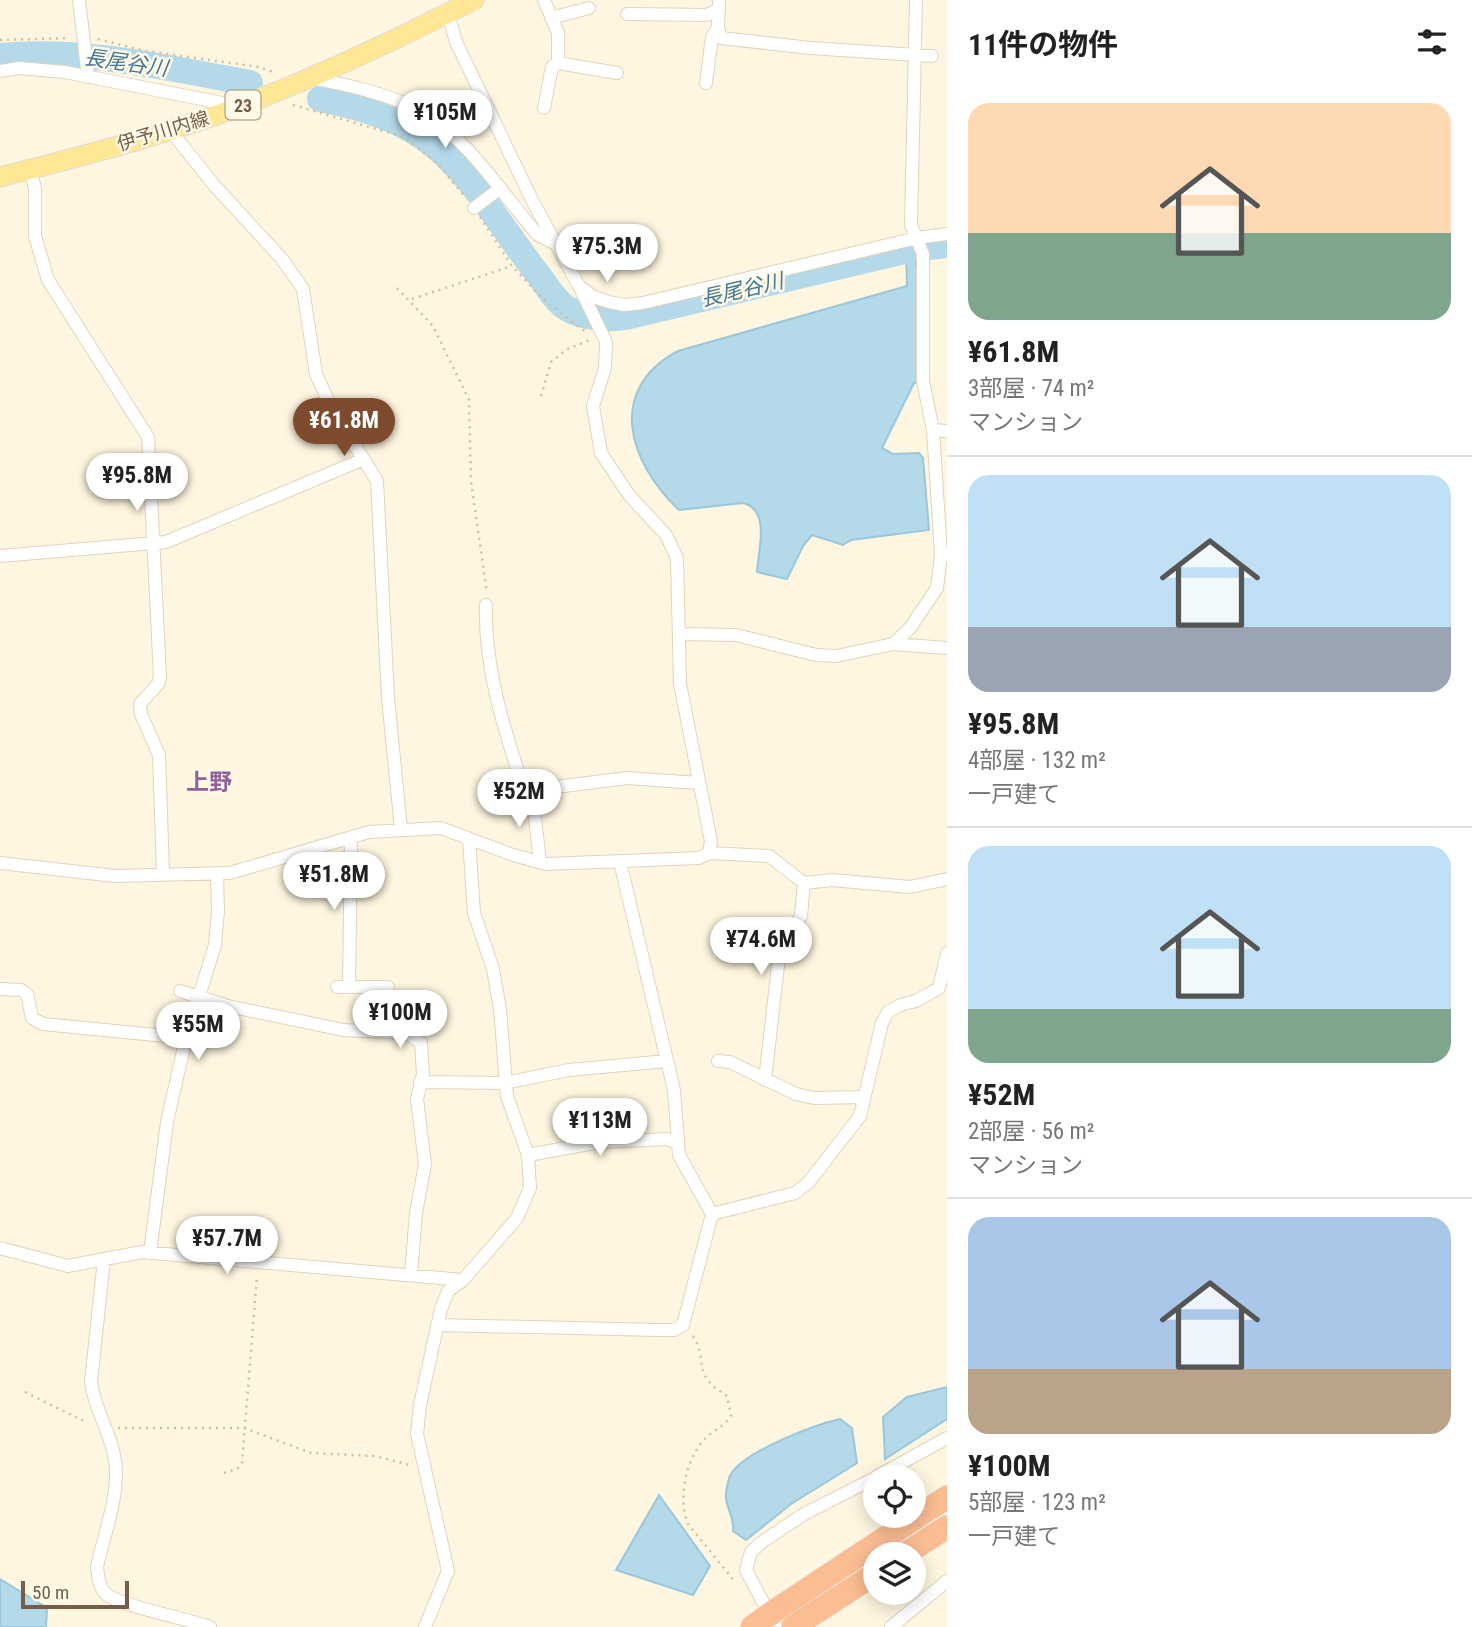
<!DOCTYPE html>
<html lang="ja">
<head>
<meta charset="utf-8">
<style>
  body { margin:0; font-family:"Roboto Condensed","Noto Sans JP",sans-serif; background:#f2f2f2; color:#222; height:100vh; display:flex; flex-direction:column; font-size:26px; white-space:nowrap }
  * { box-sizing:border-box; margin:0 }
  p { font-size:23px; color:#767676 }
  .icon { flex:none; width:38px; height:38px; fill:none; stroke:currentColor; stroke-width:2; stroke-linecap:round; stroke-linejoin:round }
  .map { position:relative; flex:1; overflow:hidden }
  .panel { display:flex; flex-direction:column; background:#fff; width:525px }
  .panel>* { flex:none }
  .fabs { position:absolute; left:863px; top:1465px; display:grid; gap:14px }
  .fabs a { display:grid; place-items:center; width:63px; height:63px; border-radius:50%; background:#fff; box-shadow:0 4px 18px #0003; font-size:35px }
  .scale { position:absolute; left:21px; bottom:18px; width:108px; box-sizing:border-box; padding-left:7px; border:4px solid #765e46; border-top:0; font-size:19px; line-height:24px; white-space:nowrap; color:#765e46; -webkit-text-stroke:5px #fff9e8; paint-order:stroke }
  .price { position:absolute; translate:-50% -60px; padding:0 16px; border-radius:24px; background:#fff; color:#222; font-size:23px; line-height:46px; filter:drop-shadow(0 2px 4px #0008) }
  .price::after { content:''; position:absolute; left:50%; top:42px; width:21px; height:16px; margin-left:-10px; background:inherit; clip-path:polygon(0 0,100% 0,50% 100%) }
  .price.current { background:#7f4b2e; color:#fff }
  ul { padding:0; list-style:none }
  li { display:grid; align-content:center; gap:14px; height:371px; padding:0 21px }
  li+li { border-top:2px solid #e0e0e0 }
  li span { display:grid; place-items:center; height:217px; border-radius:21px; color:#555 }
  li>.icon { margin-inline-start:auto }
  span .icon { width:126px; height:126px; fill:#fffc; stroke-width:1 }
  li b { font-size:30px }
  h2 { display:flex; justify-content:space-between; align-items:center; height:84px; padding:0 21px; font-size:30px }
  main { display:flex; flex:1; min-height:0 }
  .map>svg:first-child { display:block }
  .water { fill:#b4d9e8; stroke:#9ac7da; stroke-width:2 }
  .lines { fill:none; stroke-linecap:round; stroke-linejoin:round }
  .river { stroke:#b4d9e8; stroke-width:26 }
  .minor-casing { stroke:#e2d3bc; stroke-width:14 }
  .primary-casing { stroke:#e1dcd6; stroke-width:21 }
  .motorway-casing { stroke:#e1dcd6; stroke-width:24 }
  .path { stroke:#d9bb9a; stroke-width:2.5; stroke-dasharray:2 5; stroke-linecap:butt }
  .minor { stroke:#fff; stroke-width:12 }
  .primary { stroke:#ffe796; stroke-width:19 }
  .motorway { stroke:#fcbd93; stroke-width:23 }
  .motorway-bridge-casing { stroke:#e1dcd6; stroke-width:24; stroke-linecap:butt }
  .motorway-bridge { stroke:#fcbd93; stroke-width:23 }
  .labels { text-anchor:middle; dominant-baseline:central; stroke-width:5; stroke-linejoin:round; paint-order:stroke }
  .shield { fill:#fff9e8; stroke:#9f8c77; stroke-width:2 }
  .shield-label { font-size:18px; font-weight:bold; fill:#765e46 }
  .street-label { font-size:19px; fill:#765e46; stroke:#fff9e8 }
  .water-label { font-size:21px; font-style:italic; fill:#417993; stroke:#fff9e8 }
  .quarter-label { font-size:23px; font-weight:bold; fill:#8f619a; stroke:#fff9e8 }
</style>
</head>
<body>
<main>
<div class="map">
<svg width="947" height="1627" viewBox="0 0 947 1627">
  <rect width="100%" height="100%" fill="#fef6e0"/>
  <path class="water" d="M912 247 918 273V382L914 383 882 448 893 454 919 453 923 458 929 530 851 540 843 545 812 535 803 546 787 579 757 572C758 551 771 510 743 503L679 510C629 463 605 390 678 351L907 286 906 249Z
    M947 1387V1419L885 1459 883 1417 907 1397Z
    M840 1419 852 1428 857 1463 791 1504 746 1540 733 1531C735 1516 725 1508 726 1495 726 1490 728 1479 731 1474 745 1451 814 1425 840 1419Z
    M659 1495 710 1566 693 1595 616 1570Z
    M0 1579 47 1608 46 1627H0Z"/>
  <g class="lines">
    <path class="river" d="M0 56C84 48 167 68 250 83
      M320 99C362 107 404 120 437 148 478 183 506 235 540 277 548 288 556 302 568 309 584 318 608 320 625 317L913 249
      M930 247 947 245"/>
    <defs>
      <path id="minor" d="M79 0 88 77
        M544 0 558 33V63
        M719 0 718 27 721 38 810 48 932 56
        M916 0 911 225 923 254V381L933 430 941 554 947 555
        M448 13 456 42 533 202 579 286 594 297 609 302 624 305 643 303 917 238 947 234
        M627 14 707 15 719 9
        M551 18 589 8
        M0 71 19 68 65 72 237 106
        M311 78C346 85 382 92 415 108 464 132 502 194 538 235L556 244
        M706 83 712 37 718 27
        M544 108 552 67 558 63 617 73
        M170 130 214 185 282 259 303 289 316 374 331 407 377 481 388 698 401 829
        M30 169 35 188V236L48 280 148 437 160 676 158 684 140 704 141 714 159 755 163 873
        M474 208 498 190
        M933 430 947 431
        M0 556 166 542 364 459
        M486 605C484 669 505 731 524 791L627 778 698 783
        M679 634 736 635 816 655 836 656 893 644 910 628 937 588 941 554
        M893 644 947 648
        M532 792 540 862
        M709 853 769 856 804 883 832 880 910 887 947 879
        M0 863 115 876 230 873 369 832 441 828 513 855 546 864 699 858 709 853 711 841 680 684 677 558 666 535 629 495 601 453 593 406 605 368 606 342 579 286
        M337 987H388
        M349 987 351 837
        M0 989 21 990 27 994 32 1018 43 1024 186 1038
        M180 991 228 1006 343 1030 407 1033 421 1043 423 1074 417 1099 425 1164 416 1213 411 1275
        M718 1061 730 1062 796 1094 814 1098 864 1097
        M765 1080 779 957 781 946 801 916 804 883
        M420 1082 505 1083 569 1070 667 1061
        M528 1155 600 1142 668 1139 676 1143
        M712 1214 795 1193 808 1183 860 1116 882 1023 888 1012 900 1005 916 1001 939 988 947 953
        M0 1248 68 1266 142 1252 463 1280
        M150 1253 167 1122 186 1038 215 945 218 911 217 873
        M104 1259 91 1382C94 1408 109 1429 114 1455 122 1490 104 1533 97 1567 98 1577 99 1586 105 1593 115 1605 189 1619 210 1627
        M437 1325 659 1330H674L683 1325 712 1214 679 1155 674 1090 620 862
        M876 1477 947 1438
        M425 1627 448 1571 417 1434 420 1405 441 1309 448 1291 463 1280 517 1218 530 1188 528 1155 507 1096 500 1009 493 969 474 913 469 839
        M776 1627 746 1570 751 1552 762 1542 804 1514 875 1478
        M891 1627 947 1581"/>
      <path id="primary" d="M0 177C81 156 163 136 241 106 321 75 398 39 474 0"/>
      <path id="motorway" d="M905 1554 947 1527
        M776 1610 947 1497
        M793 1627 875 1574"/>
    </defs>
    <use href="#minor" class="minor-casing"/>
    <use href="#primary" class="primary-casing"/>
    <use href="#motorway" class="motorway-casing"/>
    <path class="path" d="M98 39 141 50 259 67 276 73
      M0 40 70 38
      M293 105 404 137 437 163 466 198
      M480 217 512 266 546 302 586 332
      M397 288 433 326 469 400 471 481 487 593
      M412 299 512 266
      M541 396 551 362 566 350 589 340
      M693 1336C710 1364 689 1372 727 1396L731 1415C725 1427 711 1431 703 1441 685 1461 678 1500 688 1524L736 1583
      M25 1392 88 1423
      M118 1428H244L311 1453 375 1456 410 1465
      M224 1473 237 1469 242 1463 257 1276"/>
    <use href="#minor" class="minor"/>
    <use href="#primary" class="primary"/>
    <use href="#motorway" class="motorway"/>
    <defs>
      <path id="motorway-bridge" d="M752 1627 776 1610"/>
    </defs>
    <use href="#motorway-bridge" class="motorway-bridge-casing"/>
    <use href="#motorway-bridge" class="motorway-bridge"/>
  </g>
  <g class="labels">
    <rect class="shield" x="225.5" y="90.5" width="35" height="29" rx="5"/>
    <g class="shield-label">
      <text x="243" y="105">23</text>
    </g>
    <g class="street-label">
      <text transform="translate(163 131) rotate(-17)">伊予川内線</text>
    </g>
    <g class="water-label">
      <text transform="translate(126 63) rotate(8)">長尾谷川</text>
      <text transform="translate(742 290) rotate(-13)">長尾谷川</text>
    </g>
    <g class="quarter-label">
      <text x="209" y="782">上野</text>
    </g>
  </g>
</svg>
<div class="fabs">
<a><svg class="icon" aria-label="locate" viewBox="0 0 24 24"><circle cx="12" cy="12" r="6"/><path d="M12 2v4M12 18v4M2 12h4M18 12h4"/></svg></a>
<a><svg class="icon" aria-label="layers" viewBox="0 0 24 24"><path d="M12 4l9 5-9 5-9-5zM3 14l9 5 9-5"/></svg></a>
</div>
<div class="scale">50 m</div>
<b class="price" style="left:445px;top:150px">¥105M</b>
<b class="price" style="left:607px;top:284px">¥75.3M</b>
<b class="price current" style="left:344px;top:458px">¥61.8M</b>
<b class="price" style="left:137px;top:513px">¥95.8M</b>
<b class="price" style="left:519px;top:829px">¥52M</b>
<b class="price" style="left:334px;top:912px">¥51.8M</b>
<b class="price" style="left:761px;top:977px">¥74.6M</b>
<b class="price" style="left:400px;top:1050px">¥100M</b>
<b class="price" style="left:198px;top:1062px">¥55M</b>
<b class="price" style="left:600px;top:1158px">¥113M</b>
<b class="price" style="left:227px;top:1276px">¥57.7M</b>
</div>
<section class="panel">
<h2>11件の物件<svg class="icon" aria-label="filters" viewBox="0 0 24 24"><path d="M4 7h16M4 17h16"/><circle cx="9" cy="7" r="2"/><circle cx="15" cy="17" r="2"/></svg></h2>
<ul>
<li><span style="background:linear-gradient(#ffd9b3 60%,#7fa58c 0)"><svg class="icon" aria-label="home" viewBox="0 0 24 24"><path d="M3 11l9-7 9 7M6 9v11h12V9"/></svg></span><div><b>¥61.8M</b><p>3部屋 · 74 m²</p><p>マンション</p></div></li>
<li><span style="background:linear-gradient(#bfe0f5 70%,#9aa5b1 0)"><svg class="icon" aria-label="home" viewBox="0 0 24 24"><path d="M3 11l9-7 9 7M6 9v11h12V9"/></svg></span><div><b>¥95.8M</b><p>4部屋 · 132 m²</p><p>一戸建て</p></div></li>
<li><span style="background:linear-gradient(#bfe0f5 75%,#7fa58c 0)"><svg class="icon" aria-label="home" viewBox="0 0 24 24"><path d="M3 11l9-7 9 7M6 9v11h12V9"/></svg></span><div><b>¥52M</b><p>2部屋 · 56 m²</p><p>マンション</p></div></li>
<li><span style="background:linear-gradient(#a9c7e8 70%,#b9a48a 0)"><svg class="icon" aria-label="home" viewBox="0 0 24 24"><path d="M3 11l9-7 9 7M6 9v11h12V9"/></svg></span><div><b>¥100M</b><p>5部屋 · 123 m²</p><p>一戸建て</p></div></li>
</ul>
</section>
</main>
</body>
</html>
